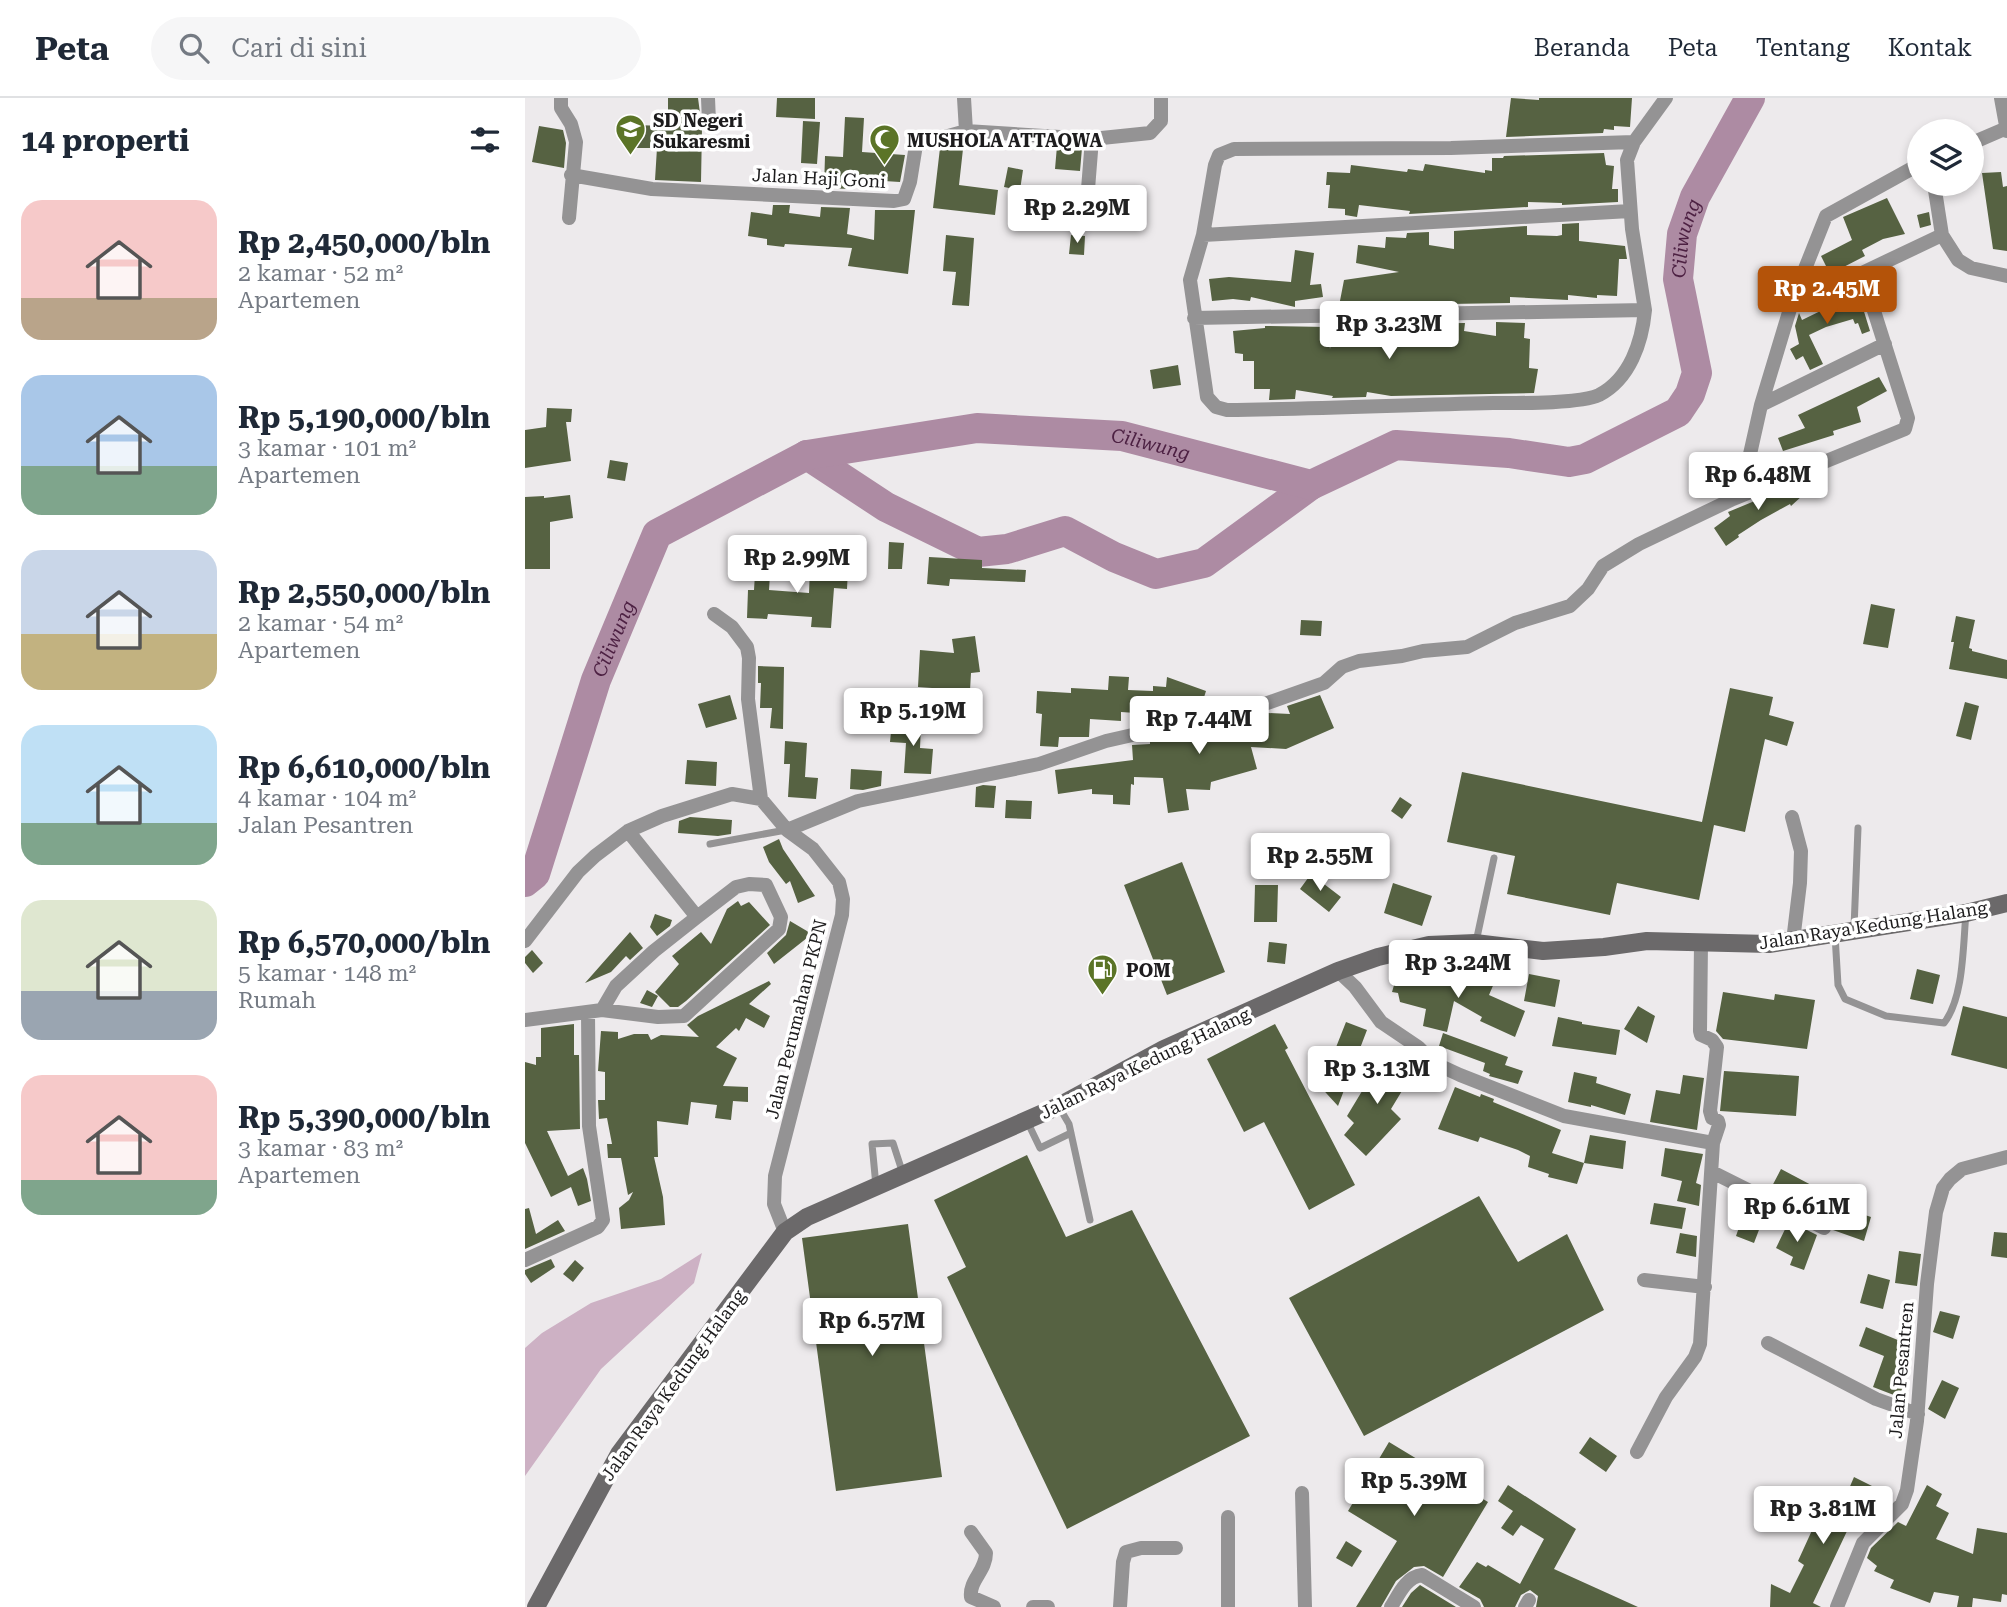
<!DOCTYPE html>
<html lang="id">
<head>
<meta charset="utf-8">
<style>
  body { margin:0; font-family:"Roboto Serif",serif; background:#f6f6f7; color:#1f2937; height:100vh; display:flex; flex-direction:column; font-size:26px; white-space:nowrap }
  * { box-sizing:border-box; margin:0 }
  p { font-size:23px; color:#747a83 }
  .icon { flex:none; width:38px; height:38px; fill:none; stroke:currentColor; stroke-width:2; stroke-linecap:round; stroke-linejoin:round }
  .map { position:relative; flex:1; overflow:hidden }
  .details { display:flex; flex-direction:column; background:#fff; width:525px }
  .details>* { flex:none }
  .fabs { position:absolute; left:1382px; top:21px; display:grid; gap:14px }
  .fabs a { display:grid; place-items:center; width:77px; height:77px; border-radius:50%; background:#fff; box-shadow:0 4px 10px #0003; font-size:35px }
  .price { position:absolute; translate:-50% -60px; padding:0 16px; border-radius:7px; background:#fff; color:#222; font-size:23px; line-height:46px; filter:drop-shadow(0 2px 4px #0008) }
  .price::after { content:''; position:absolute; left:50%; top:42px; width:21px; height:16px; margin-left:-10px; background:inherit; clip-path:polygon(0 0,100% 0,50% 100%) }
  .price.active { background:#b45309; color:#fff }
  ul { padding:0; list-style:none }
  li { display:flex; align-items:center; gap:21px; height:175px; padding:0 21px }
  li span { display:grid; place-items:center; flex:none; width:196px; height:140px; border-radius:21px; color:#555 }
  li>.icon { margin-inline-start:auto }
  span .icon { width:84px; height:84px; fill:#fffc; stroke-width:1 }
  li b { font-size:30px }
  h2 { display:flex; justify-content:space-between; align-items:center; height:84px; padding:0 21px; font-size:30px }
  header { display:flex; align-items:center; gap:42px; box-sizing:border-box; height:98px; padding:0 35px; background:#fff; border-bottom:2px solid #e0e1e3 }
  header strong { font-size:33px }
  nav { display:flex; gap:38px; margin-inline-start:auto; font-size:24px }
  .search { width:490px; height:63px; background:#f6f6f7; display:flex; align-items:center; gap:18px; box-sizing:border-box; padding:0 24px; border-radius:38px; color:#747a83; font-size:26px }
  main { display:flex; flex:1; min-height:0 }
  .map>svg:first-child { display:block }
  .green { fill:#cdb1c4 }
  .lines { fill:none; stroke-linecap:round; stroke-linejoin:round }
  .river { stroke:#ad8ba3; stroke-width:30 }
  .building { fill:#566242 }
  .lane { stroke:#949394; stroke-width:7 }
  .street { stroke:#949394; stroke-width:14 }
  .secondary { stroke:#6b696a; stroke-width:18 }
  .labels { text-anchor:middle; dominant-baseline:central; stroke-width:7; stroke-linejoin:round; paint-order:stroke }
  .poi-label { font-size:18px; font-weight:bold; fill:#1d1c1d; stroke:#fff; text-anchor:start }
  .street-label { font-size:18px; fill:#1d1c1d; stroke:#fff }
  .water-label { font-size:19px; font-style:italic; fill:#4d2143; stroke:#fff }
</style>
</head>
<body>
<header>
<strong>Peta</strong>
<div class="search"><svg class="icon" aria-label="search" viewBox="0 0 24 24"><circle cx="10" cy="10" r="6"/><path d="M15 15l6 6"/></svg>Cari di sini</div>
<nav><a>Beranda</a><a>Peta</a><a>Tentang</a><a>Kontak</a></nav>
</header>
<main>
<section class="details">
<h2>14 properti<svg class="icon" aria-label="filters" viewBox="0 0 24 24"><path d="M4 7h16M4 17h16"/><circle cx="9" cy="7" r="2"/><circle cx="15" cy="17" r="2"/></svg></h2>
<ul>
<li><span style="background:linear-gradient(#f6c9c9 70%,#b9a48a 0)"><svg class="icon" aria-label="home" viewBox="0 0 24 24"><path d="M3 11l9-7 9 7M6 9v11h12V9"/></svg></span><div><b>Rp 2,450,000/bln</b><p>2 kamar · 52 m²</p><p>Apartemen</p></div></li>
<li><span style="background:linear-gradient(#a9c7e8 65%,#7fa58c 0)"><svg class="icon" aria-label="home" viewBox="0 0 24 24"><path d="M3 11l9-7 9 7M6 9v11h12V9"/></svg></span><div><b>Rp 5,190,000/bln</b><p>3 kamar · 101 m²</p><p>Apartemen</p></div></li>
<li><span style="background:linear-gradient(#c9d6e8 60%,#c2b280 0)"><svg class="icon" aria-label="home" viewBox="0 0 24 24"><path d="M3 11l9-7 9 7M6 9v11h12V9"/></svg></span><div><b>Rp 2,550,000/bln</b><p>2 kamar · 54 m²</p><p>Apartemen</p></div></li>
<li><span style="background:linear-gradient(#bfe0f5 70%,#7fa58c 0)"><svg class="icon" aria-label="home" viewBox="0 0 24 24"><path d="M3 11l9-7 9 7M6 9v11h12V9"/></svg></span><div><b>Rp 6,610,000/bln</b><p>4 kamar · 104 m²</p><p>Jalan Pesantren</p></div></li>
<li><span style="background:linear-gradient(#dfe7d0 65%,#9aa5b1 0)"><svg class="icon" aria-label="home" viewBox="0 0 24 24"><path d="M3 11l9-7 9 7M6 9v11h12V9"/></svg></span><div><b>Rp 6,570,000/bln</b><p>5 kamar · 148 m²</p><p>Rumah</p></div></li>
<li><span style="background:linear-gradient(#f6c9c9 75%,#7fa58c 0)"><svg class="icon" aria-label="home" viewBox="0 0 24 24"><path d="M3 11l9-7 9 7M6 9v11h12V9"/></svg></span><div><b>Rp 5,390,000/bln</b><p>3 kamar · 83 m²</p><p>Apartemen</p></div></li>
</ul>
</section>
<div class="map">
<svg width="1482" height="1509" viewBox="0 0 1482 1509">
  <rect width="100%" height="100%" fill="#edeaec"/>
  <path class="green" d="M177 1155 169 1185 76 1271 0 1378V1250L17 1235 66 1205 136 1181Z"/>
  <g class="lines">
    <g class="river">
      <path d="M282 357 361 409 453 454 482 451 540 433 589 459 631 476 679 465 786 387"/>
      <path id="s1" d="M0 784 10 776 71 582 132 436 282 357 452 330 597 338 786 387 871 347 984 355 1044 364 1060 361 1153 314 1165 296 1172 275 1153 181 1157 136 1170 99 1225 0"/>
    </g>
  </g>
  <path class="building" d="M143 0H173L177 30 176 84 130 82 132 50H108V27L143 28Z
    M252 0H290V21L251 19Z
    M986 0 1014 2V0H1107L1105 29 1089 28V32L1079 31 1078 35 981 39Z
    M320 19 339 20 337 54 380 57 375 84 327 81 326 91 299 90 300 58 318 59Z
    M278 23 295 24 292 66 276 65Z
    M14 28 38 32 41 45 39 70 7 64Z
    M532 48 557 50 555 73 530 71Z
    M420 49 438 51 434 87 473 92 470 117 408 110 415 50Z
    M1079 55 1081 67 1089 68 1087 91H1093V104L1037 107V105L1003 104V109L884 116 885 113 834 107 832 119 820 117V111L803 110 805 87H801L802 74 825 75 826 67 882 74 883 71 898 73 900 66 960 75V72L967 73V60H978L979 58Z
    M483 69 498 72 495 92 479 89Z
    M1476 74 1478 89 1482 88V153L1468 151 1457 75Z
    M502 96 527 98 525 123 500 120Z
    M1362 100 1380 136 1358 141 1337 152 1340 158 1305 176 1296 158 1327 142 1318 119Z
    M248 107H265L264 115 295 119 296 109 325 110 322 136 349 142 350 112H390L383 176 323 168 327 150 260 146 259 149 242 147V141L223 138 226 114 247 117Z
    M1404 114 1406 127 1395 130 1392 117Z
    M1054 125V143L1100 148 1102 161H1094L1092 198 1072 197V200L1043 197V202L985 199V205L862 207 843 204V207L814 208 819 182 874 174 831 165 833 147 860 150 861 139 881 140 882 135 904 134V147L929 151V133L1002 128V137L1032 138 1037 137V126Z
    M421 137 449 140 444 208 427 207 431 174 418 173Z
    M546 137 560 138 559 157 544 156Z
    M770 152 789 155 785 187 796 186 798 199 770 203V209L726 199 725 203 708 201 687 203 684 181 704 179 766 184Z
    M1332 191 1345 233 1337 236 1333 225 1330 226 1328 221 1301 229 1284 237 1298 266 1285 272 1278 258 1271 262 1265 251 1274 246 1270 228 1274 215 1277 222 1320 201Z
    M971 224 1000 225 999 240 1005 241 1004 270 1013 271 1009 295 866 298 842 294 841 299 807 300 808 298 771 292 770 301 744 302 745 291H729V263H718V256L710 255 708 233 740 230V228L802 229 805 251 810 227H840L838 237 863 241 866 226 940 225 939 233 971 238Z
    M653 267 656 287 628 291 625 272Z
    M1354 279 1362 293 1332 309 1336 324 1308 333 1309 337 1258 353 1253 340 1280 330 1273 317Z
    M22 310 47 311 46 324H41L46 363 0 370V332L21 329Z
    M85 362 103 365 100 383 82 380Z
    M1283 381 1286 388 1271 393 1277 398 1266 408 1265 406 1236 422 1213 437 1214 439 1201 448 1189 430 1205 418 1203 414Z
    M45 397 48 420 25 424V471H0V399L19 398V400Z
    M364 444 379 445 377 471H363Z
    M272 445 294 446 293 459 271 458Z
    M404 459 457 462V470L501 472 500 484 425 481 424 488 402 486Z
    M231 460 246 461 244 492 284 495 285 469 323 471 322 491 309 490 306 530 286 529 287 519 243 516 242 521 222 520 223 492H229Z
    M1346 506 1370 511 1363 550 1338 546Z
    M1431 518 1450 522 1444 550 1447 551V553L1482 562V581L1424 571 1429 544H1426Z
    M776 522 797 523 796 538 775 537Z
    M450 538 455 574 446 575 443 628 419 626 421 591 393 589 395 552 429 555 427 541Z
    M233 568 259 569 258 631 245 630 247 610H235L236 585H233Z
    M584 578 604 579 603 592 628 593V588L641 589 642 579 681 593 675 612 626 623V616L596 614V623L565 621 564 639H534L533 649 515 648 517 616 511 615 512 593 546 595V590L583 592Z
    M1205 590 1248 599 1244 617 1269 624 1262 648 1240 641 1220 734 1189 727 1174 802 1092 785 1085 817 982 796 990 758 922 744 937 674 1177 724Z
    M205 597 212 621 181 630 173 606Z
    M795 597 809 630 761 651 726 649 732 671 686 684 685 692 661 691 664 712 643 715 638 680 609 679V687L606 686 605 707 588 706V697L567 696V691L533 696 530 672 608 662 607 647 625 646V643L669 633 731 624V619L743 615 765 616 762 608Z
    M1440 604 1454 608 1446 642 1431 638Z
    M367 624 396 626 395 650 408 651 406 676 379 675 381 645 365 644Z
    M260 643 282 645 280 679 293 680 291 701 263 699 265 666H259Z
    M162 662 192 664 191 688 160 686Z
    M326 671 357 673 356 688 338 692 325 691Z
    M458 687 471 688 469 710 450 709 451 689Z
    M875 699 887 707 877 721 866 713Z
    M481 702 507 703 506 721 480 720Z
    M165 719 207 722 206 736 193 738 153 735 154 723Z
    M254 741 258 751 290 798 273 805 265 783 261 786 244 764 238 749Z
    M657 764 700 874 642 897 599 787Z
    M786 776 816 799 804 814 775 791Z
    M868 785 907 798 897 828 859 815Z
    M730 787H753L752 824H729Z
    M213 803 216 808 224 804 245 827 161 903 153 909H145L130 894 154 866 147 858 176 834 186 846 202 811Z
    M130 816 147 822 145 828 132 838 125 829Z
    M265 823 287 836 249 866 242 855 261 837Z
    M105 834 118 850 105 862 101 858 86 874 60 885Z
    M744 844 762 846 760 866 742 864Z
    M7 852 18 865 8 875 0 865V859Z
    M958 869 973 876 964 897 1000 913 990 939 955 923 957 919 929 903 922 934 898 928 901 911 875 904 873 895 867 894 874 870 894 876V878L926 887 929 875 952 882Z
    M1392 871 1415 877 1408 906 1385 901Z
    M1004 876 1035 882 1030 909 999 903Z
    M244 883 246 886 224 906 245 918 239 930 221 920 214 933 211 930 191 949 212 960 198 988 223 989V1004L208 1003 206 1022 190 1020 192 1007 166 1004 163 1027 132 1023 133 1059H129L138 1099 140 1127 96 1131 94 1110 104 1102 108 1094 103 1097 96 1060H83L82 1046H87L82 1020 74 1021 73 1002H80V974L73 973 76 933 93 934V941L109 936H123L126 942 136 937 174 939 162 927 173 918Z
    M122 892 133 898 127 909 115 905Z
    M1198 894 1249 902 1250 896 1290 902 1282 951 1198 941 1191 933Z
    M1113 908 1130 918 1122 945 1099 931Z
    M1438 908 1482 919V971L1426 957Z
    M1033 919 1057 924V926L1095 932 1091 957 1027 948Z
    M821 924 842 932 813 1008 791 984 804 967Z
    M49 926V957H54L55 1031 22 1033 43 1078 58 1070 62 1081 66 1103 53 1108 46 1089 26 1099 0 1045V964L11 967V959H16V930Z
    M750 926 763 950 760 952 830 1087 784 1112 739 1024 719 1034 682 961Z
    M918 935 983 959 980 967 998 973 993 986 964 978 965 976 958 973 960 965 914 948Z
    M857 960 889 973 866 1011 876 1021 841 1058 819 1037 829 1025 822 1018Z
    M1199 973 1274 978 1271 1018 1195 1013Z
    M1049 974 1072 979 1071 985 1106 996 1100 1017 1066 1007V1009L1043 1004Z
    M1158 977 1179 980 1172 1032 1125 1024 1131 992 1155 996Z
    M930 989 955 999 956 996 969 1001 968 1004 1036 1032 1027 1055 1059 1065 1052 1086 1023 1079 1024 1076 1003 1069 1005 1058 993 1052 955 1039 953 1044 913 1031Z
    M1065 1037 1101 1043 1098 1071 1059 1065Z
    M1140 1050 1178 1056 1171 1085 1176 1087 1174 1108 1152 1103 1157 1083 1136 1078Z
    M502 1057 541 1139 607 1112 725 1338 542 1431 422 1179 441 1169 409 1102Z
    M1256 1071 1307 1098 1304 1105 1346 1119 1339 1143 1308 1132 1307 1125 1303 1121 1245 1092Z
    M954 1098 993 1164 1042 1136 1079 1212 839 1338 764 1200Z
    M1129 1105 1161 1110 1157 1131 1125 1126Z
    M1221 1109 1240 1116 1229 1145 1211 1138Z
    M4 1110 11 1136 33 1122 40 1133 0 1151V1111Z
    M1264 1123 1292 1137 1279 1172 1265 1167 1268 1159 1251 1150Z
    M383 1126 417 1379 311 1393 277 1140Z
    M1469 1134 1482 1135V1160L1466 1158Z
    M1155 1135 1172 1138 1171 1159 1151 1155Z
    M1374 1153 1396 1156 1392 1188 1370 1185Z
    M26 1161 30 1169 6 1185 0 1176V1172Z
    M50 1162 59 1170 48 1184 38 1176Z
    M1343 1176 1365 1182 1358 1211 1335 1205Z
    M1415 1213 1435 1218 1428 1241 1408 1234Z
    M1341 1229 1385 1247 1372 1280 1380 1283 1374 1299 1348 1289 1359 1258 1334 1248Z
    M1417 1282 1434 1290 1420 1321 1403 1311Z
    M1065 1339 1092 1358 1081 1374 1054 1355Z
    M864 1344 963 1404 918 1479 899 1468 889 1469 871 1483 856 1509H831L872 1443 823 1413Z
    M1329 1379 1349 1389 1326 1433 1323 1431 1288 1505 1296 1509H1245L1246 1486 1265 1495 1279 1467 1273 1463 1294 1417 1289 1414 1295 1400 1310 1407 1319 1391 1323 1393Z
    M983 1387 1051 1431 1029 1471 1113 1509H1011L1013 1498 1005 1492 996 1497 990 1509H959L955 1501 934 1489 952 1464 961 1469 963 1467 995 1486 1019 1441 996 1427 988 1438 976 1430 988 1413 973 1403Z
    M1402 1387 1417 1396 1411 1408 1424 1415 1411 1441 1448 1456 1452 1430 1482 1435V1497L1477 1496 1476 1504 1448 1500 1447 1509H1432L1434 1498 1409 1494 1405 1505 1365 1490 1369 1482 1349 1473 1352 1468 1342 1460 1346 1450 1373 1424 1381 1428Z
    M821 1443 837 1453 827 1469 811 1460Z
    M895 1487 931 1509H877L886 1495Z"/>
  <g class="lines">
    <path class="lane" d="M185 746 261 732
      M1329 830 1333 730
      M1310 837 1313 887 1320 901 1361 918 1419 925C1439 900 1438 846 1441 815
      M951 844 969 760
      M534 1009 544 1026 565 1122
      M502 1023 515 1050 546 1035
      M351 1088 347 1046 368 1045 378 1076"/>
    <path class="street" d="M36 0V10L46 26 51 44 44 120
      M183 0 184 24
      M439 0 441 33
      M1476 0 1482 33
      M1109 44 926 50 709 51 694 57 690 67 678 137 665 182 682 299 691 309 702 312C791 311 879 307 968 305 991 305 1055 306 1074 297 1105 281 1117 244 1120 212L1107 131 1102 62 1109 44 1141 0
      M1447 45 1482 30
      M46 77 127 91 369 103 379 101 385 84 391 47 441 33 567 41 625 35 636 23V0
      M1409 86 1417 137
      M561 116 567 41
      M678 137 1105 113
      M1268 201 1337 175 1417 137 1433 162 1446 170 1482 178
      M669 220 1120 212
      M1236 307 1360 246
      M1208 401 1223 365 1236 307 1268 201 1301 118 1395 66
      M189 516 207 529 222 549 224 560 223 601 236 701
      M1267 719 1276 753 1275 785 1268 843
      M262 732 333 703 514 666 581 643 731 609 799 585 817 569 834 563 877 558 898 553 942 549 990 525 1045 508 1063 491 1078 468 1114 446 1208 401 1380 331 1383 320 1337 175
      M103 733 172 819
      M0 843 53 774 70 758 103 733 137 718 207 696 236 701 262 732 288 751 314 784 318 801 317 817 250 1078 249 1106 260 1134
      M813 873 830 889 856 924 893 949 909 965 935 977 1039 1018 1188 1045
      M0 922 77 912 133 919 159 918 254 831 256 819 241 787 224 786 211 789 172 819 129 853 91 888 77 912
      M1187 1074 1299 1130
      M0 1162 73 1129 78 1122 64 1028 63 915
      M1119 1182 1180 1189
      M1243 1245 1351 1301 1393 1316
      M1112 1354 1141 1299 1170 1259 1175 1246 1188 1045 1194 1027 1193 1023 1187 1020 1185 1013 1192 949 1187 942 1176 937 1175 933 1176 845
      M777 1395 780 1509
      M703 1419V1509
      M446 1434 461 1455C461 1473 444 1482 446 1499L469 1509
      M508 1509H523
      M595 1509 598 1464 601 1454 616 1450H651
      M866 1509C874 1496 881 1479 897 1477L949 1509
      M1000 1509 1004 1502
      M1312 1509 1338 1445 1377 1406 1382 1392 1392 1323 1402 1186 1411 1114 1418 1090 1425 1081 1437 1071 1482 1059"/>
    <path class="secondary" d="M11 1509 94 1356 260 1134 282 1119 534 1008 639 951 813 873 853 859 904 847 950 845 1018 853 1079 849 1122 843 1244 846 1441 815 1482 805"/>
  </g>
  <defs>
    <symbol id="school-pin" viewBox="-11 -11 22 30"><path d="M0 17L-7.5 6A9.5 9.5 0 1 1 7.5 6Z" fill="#5b7427" stroke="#fff"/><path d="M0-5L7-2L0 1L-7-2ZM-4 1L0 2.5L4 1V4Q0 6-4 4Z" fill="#fff"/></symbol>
    <symbol id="mosque-pin" viewBox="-11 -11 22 30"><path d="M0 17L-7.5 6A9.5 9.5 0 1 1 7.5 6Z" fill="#5b7427" stroke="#fff"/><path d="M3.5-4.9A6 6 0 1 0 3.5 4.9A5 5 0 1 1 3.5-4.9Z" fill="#fff"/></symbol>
    <symbol id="fuel-pin" viewBox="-11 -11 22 30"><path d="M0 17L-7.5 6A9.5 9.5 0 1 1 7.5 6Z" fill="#5b7427" stroke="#fff"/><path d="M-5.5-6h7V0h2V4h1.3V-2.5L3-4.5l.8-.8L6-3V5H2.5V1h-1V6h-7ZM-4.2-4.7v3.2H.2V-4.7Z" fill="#fff"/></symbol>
  </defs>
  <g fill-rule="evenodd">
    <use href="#school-pin" x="88" y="14" width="35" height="47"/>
    <use href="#mosque-pin" x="342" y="24" width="35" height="47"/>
    <use href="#fuel-pin" x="560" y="854" width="35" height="47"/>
  </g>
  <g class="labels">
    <g class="poi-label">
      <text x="128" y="22">SD Negeri<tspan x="128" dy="21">Sukaresmi</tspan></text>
      <text x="382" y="42">MUSHOLA ATTAQWA</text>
      <text x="601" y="872">POM</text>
    </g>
    <g class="street-label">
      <text transform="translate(294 80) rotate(3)">Jalan Haji Goni</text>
      <text transform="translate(1348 827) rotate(-9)">Jalan Raya Kedung Halang</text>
      <text transform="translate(271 921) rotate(-76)">Jalan Perumahan PKPN</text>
      <text transform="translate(620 965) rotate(-26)">Jalan Raya Kedung Halang</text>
      <text transform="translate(1376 1272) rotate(-85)">Jalan Pesantren</text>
      <text transform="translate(148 1287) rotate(-54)">Jalan Raya Kedung Halang</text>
    </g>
    <g class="water-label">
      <text stroke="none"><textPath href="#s1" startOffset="1626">Ciliwung</textPath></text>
      <text stroke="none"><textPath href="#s1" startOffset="891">Ciliwung</textPath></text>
      <text stroke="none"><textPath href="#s1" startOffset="261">Ciliwung</textPath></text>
    </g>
  </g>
</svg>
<div class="fabs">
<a><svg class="icon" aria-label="layers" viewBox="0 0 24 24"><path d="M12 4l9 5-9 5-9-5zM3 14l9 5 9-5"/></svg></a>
</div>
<b class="price" style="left:552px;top:147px">Rp 2.29M</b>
<b class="price active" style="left:1302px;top:228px">Rp 2.45M</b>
<b class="price" style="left:864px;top:263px">Rp 3.23M</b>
<b class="price" style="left:1233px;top:414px">Rp 6.48M</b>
<b class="price" style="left:272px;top:497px">Rp 2.99M</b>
<b class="price" style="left:388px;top:650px">Rp 5.19M</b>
<b class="price" style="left:674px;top:658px">Rp 7.44M</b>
<b class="price" style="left:795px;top:795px">Rp 2.55M</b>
<b class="price" style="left:933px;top:902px">Rp 3.24M</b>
<b class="price" style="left:852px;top:1008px">Rp 3.13M</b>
<b class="price" style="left:1272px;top:1146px">Rp 6.61M</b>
<b class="price" style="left:347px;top:1260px">Rp 6.57M</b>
<b class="price" style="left:889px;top:1420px">Rp 5.39M</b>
<b class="price" style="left:1298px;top:1448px">Rp 3.81M</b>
</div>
</main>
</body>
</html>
